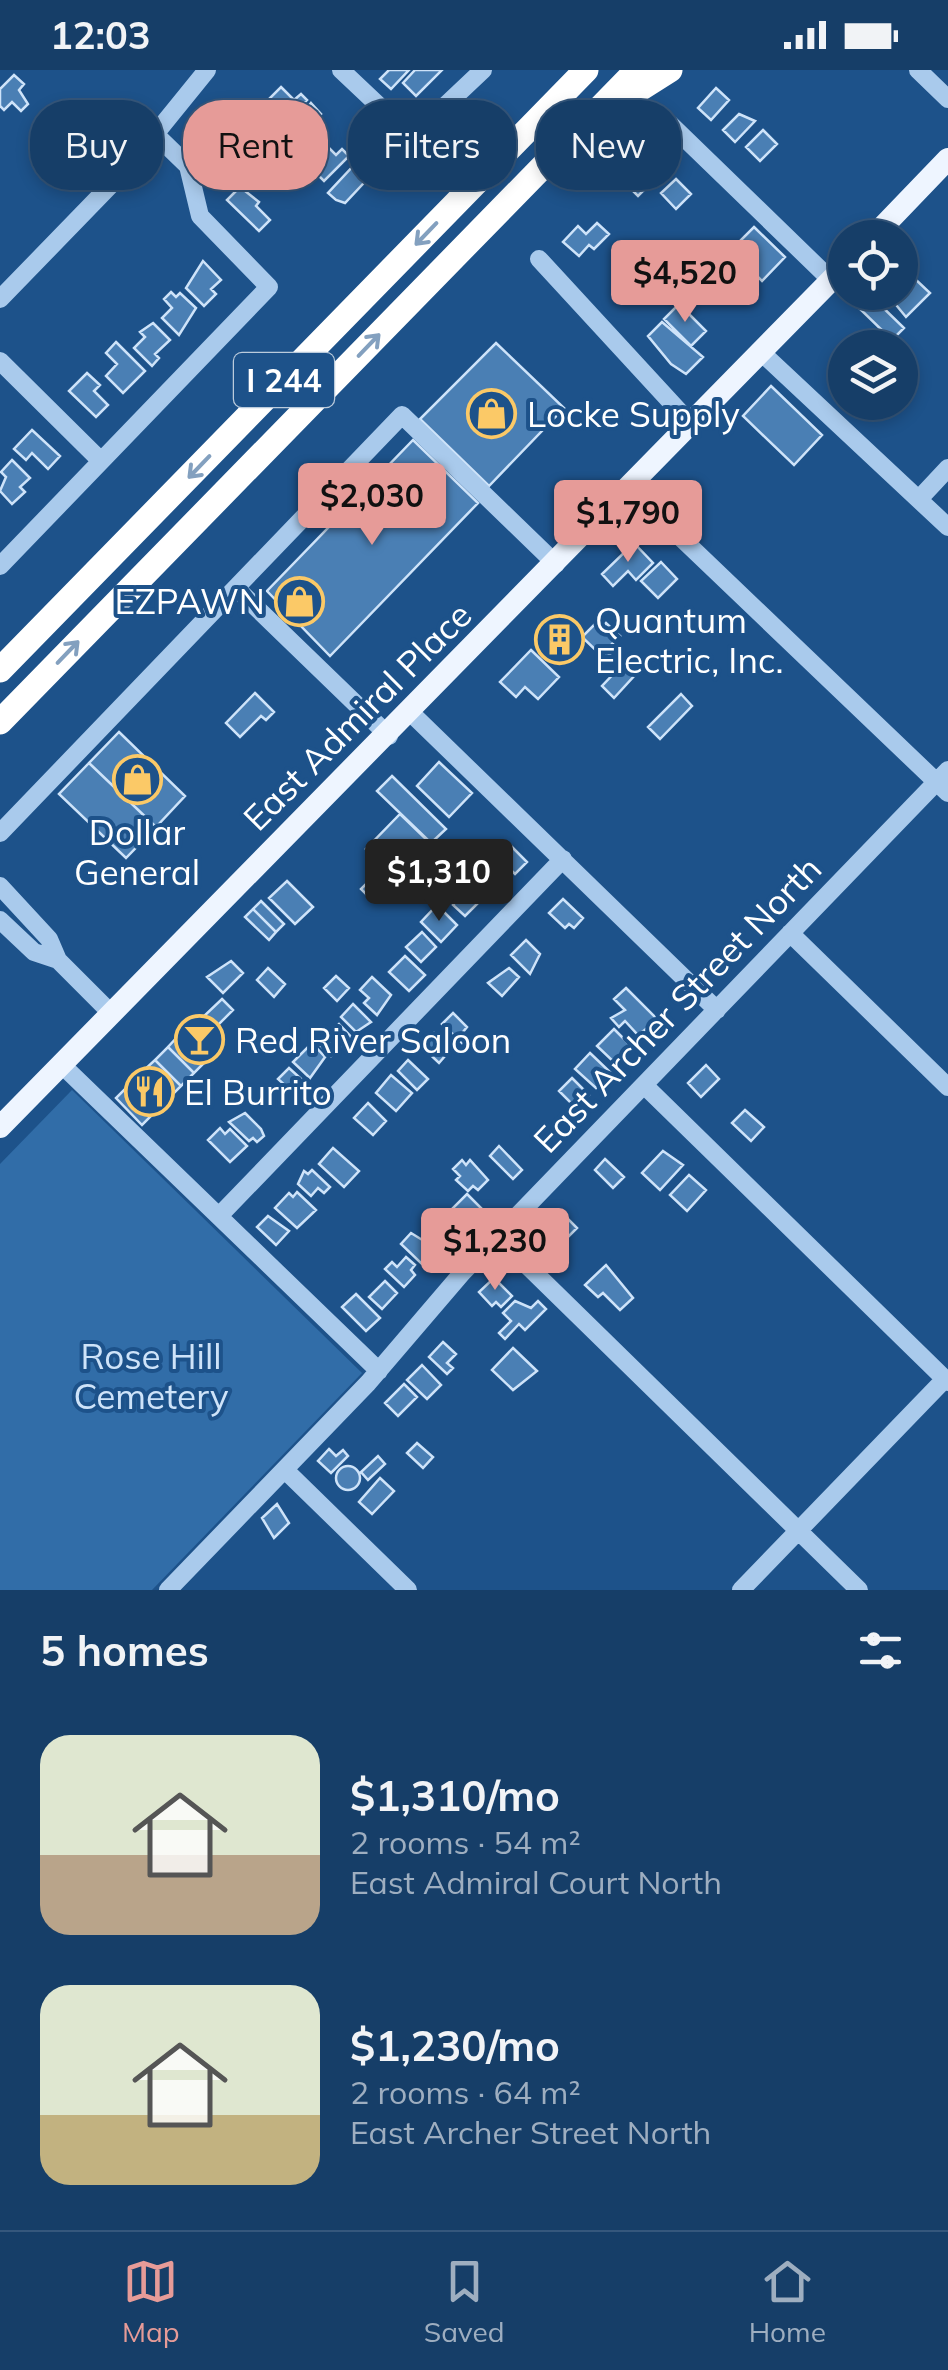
<!DOCTYPE html>
<html lang="en">
<head>
<meta charset="utf-8">
<style>
  body { margin:0; font-family:Mulish,sans-serif; background:#234971; color:#f1f3f6; height:100vh; display:flex; flex-direction:column; font-size:38px; white-space:nowrap }
  * { box-sizing:border-box; margin:0 }
  p { font-size:32px; color:#9eaec0 }
  .icon { flex:none; width:55px; height:55px; fill:none; stroke:currentColor; stroke-width:2; stroke-linecap:round; stroke-linejoin:round }
  .map { position:relative; height:1520px; overflow:hidden }
  .details { display:flex; flex-direction:column; background:#163e68; flex:1 }
  .details>* { flex:none }
  .top-card { position:absolute; left:30px; top:30px; width:890px; height:90px; display:flex; gap:20px }
  .controls { position:absolute; left:828px; top:150px; display:grid; gap:20px }
  .controls a { display:grid; place-items:center; width:90px; height:90px; border-radius:50%; background:#163e68; box-shadow:0 5px 15px #0003,0 0 0 2px #35577c; font-size:50px }
  .price { position:absolute; translate:-50% -85px; padding:0 22px; border-radius:10px; background:#e69b98; color:#111; font-size:32px; line-height:65px; filter:drop-shadow(0 2px 5px #0008) }
  .price::after { content:''; position:absolute; left:50%; top:60px; width:30px; height:22px; margin-left:-15px; background:inherit; clip-path:polygon(0 0,100% 0,50% 100%) }
  .price.active { background:#222; color:#fff }
  ul { padding:0; list-style:none }
  li { display:flex; align-items:center; gap:30px; height:250px; padding:0 40px }
  li span { display:grid; place-items:center; flex:none; width:280px; height:200px; border-radius:30px; color:#555 }
  li>.icon { margin-inline-start:auto }
  span .icon { width:120px; height:120px; fill:#fffc; stroke-width:1 }
  li b { font-size:42px }
  h2 { display:flex; justify-content:space-between; align-items:center; height:120px; padding:0 40px; font-size:42px }
  .tag { padding:0 35px; border-radius:40px; background:#163e68; box-shadow:0 5px 15px #0003,0 0 0 2px #35577c; font-size:35px; line-height:90px }
  .tag.active { background:#e69b98; color:#111 }
  .status { display:flex; justify-content:space-between; align-items:center; height:70px; padding:0 50px; background:#163e68; direction:ltr }
  .status svg { height:28px; fill:currentColor }
  .menu { display:flex; justify-content:space-around; align-items:center; height:140px; border-top:2px solid #35577c; background:#163e68; font-size:28px; color:#9eaec0 }
  .menu a { display:grid; justify-items:center; gap:5px }
  .menu .active { color:#e69b98 }
  .map>svg:first-child { display:block }
  .green { fill:#316da8 }
  .building { fill:#4a7fb4; stroke:#cee3f9; stroke-width:2.5 }
  .lines { fill:none; stroke-linecap:round; stroke-linejoin:round }
  .minor { stroke:#a9caec; stroke-width:18 }
  .major { stroke:#eef5ff; stroke-width:22 }
  .highway { stroke:#fff; stroke-width:25 }
  .oneway { stroke:#83a0bf }
  .labels { text-anchor:middle; dominant-baseline:central; stroke-width:8; stroke-linejoin:round; paint-order:stroke }
  .shield { fill:#1d528a; stroke:#bbcbdc; stroke-width:2.5 }
  .shield-label { font-size:32px; font-weight:bold; fill:#fff }
  .poi-label { font-size:35px; fill:#fff; stroke:#1d528a; text-anchor:start }
  .street-label { font-size:35px; fill:#fff; stroke:#1d528a }
  .park-label { font-size:35px; fill:#cee3f9; stroke:#1d528a }
</style>
</head>
<body>
<div class="status"><b>12:03</b><svg viewBox="0 0 49 12"><path d="M0 12V9h3v3zM5 12V6h3v6zM10 12V3h3v9zM15 12V0h3v12zM26 1h20v11H26zM47 4h2v5h-2z"/></svg></div>
<div class="map">
<svg width="948" height="1520" viewBox="0 0 948 1520">
  <rect width="100%" height="100%" fill="#1d528a"/>
  <path class="green" d="M72 1020 362 1303 152 1520H0V1094Z"/>
  <path class="building" d="M389 0H409L391 19 380 9Z
    M415 0H442L416 26 403 13Z
    M14 5 24 14 19 20 28 34 21 41 12 32 4 40 0 36V19Z
    M281 17 294 30 301 24 307 30 285 52 262 36Z
    M716 18 729 30 711 50 698 38Z
    M311 33 321 44 313 52 321 60 305 75 290 60Z
    M739 44 755 51 735 72 723 60Z
    M763 60 777 74 760 91 746 77Z
    M324 73 336 85 342 79 349 86 324 111 305 92Z
    M655 85 667 91V97L638 126 626 114Z
    M356 93 375 101 345 133 336 130 328 123Z
    M676 109 691 124 676 139 661 123Z
    M240 117 259 132 256 136 270 150 259 161 227 130Z
    M597 153 609 164 594 179 589 175 579 186 563 172 578 156 586 164Z
    M754 157 785 187 762 211 731 180Z
    M203 191 221 210 211 219 216 224 204 236 186 218Z
    M914 208 930 223 906 247 887 224 900 222 903 209 908 214Z
    M171 222 176 227 180 223 196 238 179 265 162 248 172 238 164 229Z
    M870 225 904 258 892 270 858 237Z
    M679 234 706 261 691 276 664 249Z
    M662 252 703 287 686 304 671 294 648 266Z
    M153 253 170 270 155 284 159 288 152 296 134 278 145 267 140 262Z
    M116 272 145 301 123 323 106 306 117 294 106 283Z
    M496 273 564 338 489 416 420 349Z
    M87 303 100 315 94 321 108 335 96 347 69 321Z
    M771 316 822 365 794 395 743 346Z
    M32 360 60 386 48 399 32 383 26 390 14 379Z
    M413 370 478 433 330 586 267 521Z
    M12 390 30 408 20 417 25 422 12 434 0 421 6 407 1 402Z
    M634 473 653 493 636 510 628 501 613 516 602 504Z
    M661 492 677 509 658 528 641 511Z
    M557 548 582 572 563 592 539 568Z
    M596 553 601 558 606 553 620 566 607 579 611 583 605 589 582 567Z
    M531 580 559 607 538 629 525 617 516 627 500 612Z
    M623 594 635 605 614 628 602 616Z
    M255 623 274 642 266 650 261 646 240 667 226 653Z
    M681 624 692 636 660 669 648 657Z
    M119 662 185 726 156 757 89 693Z
    M439 692 472 723 449 747 417 716Z
    M89 693 156 757 126 788 59 724Z
    M392 706 446 759 431 773 377 721Z
    M400 744 428 771 393 806 366 779Z
    M509 774 527 792 515 804 497 786Z
    M485 795 501 809 486 826 474 815 485 803 481 799Z
    M374 806 386 817 373 831 361 819Z
    M287 811 313 837 295 854 269 828Z
    M468 818 481 830 465 846 453 835Z
    M563 829 583 848 574 858 569 854 565 858 549 843Z
    M261 831 284 854 276 862 253 839Z
    M437 835 457 855 441 872 421 852Z
    M253 839 276 862 269 870 245 847Z
    M422 862 436 877 421 892 406 877Z
    M526 870 540 884 530 904 511 885Z
    M405 886 425 905 409 921 389 902Z
    M231 891 243 903 223 923 207 907Z
    M268 898 285 914 274 927 257 910Z
    M509 898 519 907 502 926 488 913Z
    M336 906 349 918 337 931 324 918Z
    M372 907 391 925 377 945 364 933 369 928 360 920Z
    M626 918 658 950 638 965 625 951 619 957 611 948 625 940 614 929Z
    M222 929 233 940 212 961 201 949Z
    M353 934 371 952 356 962 341 947Z
    M453 943 467 957 463 962 468 967 462 973 442 954Z
    M194 951 220 977 207 990 181 963Z
    M339 954 358 974 352 981 344 973 331 986 319 974Z
    M614 959 633 978 617 995 597 976Z
    M181 963 207 990 194 1003 168 977Z
    M434 963 451 979 439 993 422 977Z
    M312 973 325 987 310 1008 293 992Z
    M168 977 194 1003 181 1016 155 990Z
    M590 983 611 1003 596 1018 575 999Z
    M155 990 181 1016 168 1029 142 1002Z
    M408 990 428 1009 417 1020 398 1001Z
    M706 995 719 1009 701 1027 688 1013Z
    M289 998 309 1016 299 1028 278 1009Z
    M142 1002 168 1029 155 1042 129 1015Z
    M391 1005 412 1023 396 1041 376 1023Z
    M572 1008 589 1025 576 1038 559 1021Z
    M129 1015 155 1042 142 1055 116 1028Z
    M368 1033 386 1051 373 1065 354 1048Z
    M745 1040 764 1057 751 1071 732 1053Z
    M245 1043 261 1059 264 1066 257 1072 253 1068 249 1071 229 1052Z
    M220 1058 225 1064 230 1059 247 1076 230 1092 208 1070Z
    M499 1076 522 1100 513 1109 490 1086Z
    M333 1078 359 1101 344 1117 319 1094Z
    M663 1081 683 1095 660 1120 642 1103Z
    M605 1089 624 1107 613 1118 595 1100Z
    M462 1090 466 1095 470 1090 488 1110 478 1120 473 1116 468 1121 456 1110 460 1106 453 1099Z
    M312 1100 330 1117 324 1123 318 1118 311 1126 298 1114 304 1101 308 1104Z
    M689 1105 706 1120 687 1141 670 1125Z
    M297 1122 316 1140 297 1158 275 1138 289 1123 293 1127Z
    M467 1124 481 1138 463 1156 449 1142Z
    M564 1145 577 1158 549 1186 536 1174Z
    M268 1146 289 1161 276 1175 257 1157Z
    M445 1147 457 1158 443 1174 431 1163Z
    M411 1163 437 1179 423 1195 401 1174Z
    M406 1187 415 1195 411 1200 415 1205 404 1217 385 1199 392 1192 397 1197Z
    M606 1195 633 1228 620 1240 603 1223 598 1227 585 1215Z
    M494 1208 512 1226 501 1237 496 1232 492 1236 479 1222Z
    M385 1211 397 1223 382 1239 369 1227Z
    M356 1224 380 1248 366 1261 342 1237Z
    M515 1231 531 1238 538 1231 546 1239 525 1260 519 1254 505 1269 499 1263 511 1251 503 1243Z
    M443 1272 456 1284 447 1293 453 1298 447 1304 429 1287Z
    M513 1278 537 1301 513 1320 492 1300Z
    M422 1295 441 1315 427 1329 407 1310Z
    M404 1314 417 1327 398 1346 385 1333Z
    M417 1373 433 1387 423 1398 407 1383Z
    M329 1379 336 1386 343 1380 348 1386 331 1403 318 1391Z
    M378 1386 385 1394 368 1410 361 1402Z
    M336 1408a12 12 0 1 1 24 0a12 12 0 1 1-24 0Z
    M380 1408 394 1421 372 1444 359 1432Z
    M277 1434 289 1453 274 1468 262 1448Z"/>
  <g class="lines">
    <path class="minor" d="M341 0 412 67 483 0
      M918 0 948 29
      M670 54 831 210
      M539 189 691 354
      M0 229 130 95 207 0
      M761 282 948 457
      M0 291 101 391
      M630 419 948 723
      M919 429 948 398
      M0 496 269 217 200 146 188 96 157 66
      M236 518 389 666
      M411 643 717 940
      M0 763 402 345 556 494
      M0 816 49 869 58 890 111 943
      M0 850 34 882 58 890
      M790 863 948 1017
      M61 994 379 1301
      M644 1015 948 1312
      M219 1146 563 789
      M498 1167 859 1520
      M285 1400 408 1520
      M168 1520 368 1313 463 1202 948 700
      M741 1520 945 1309"/>
    <path class="major" d="M872 168 948 89
      M0 1057 845 196"/>
    <path class="highway" d="M621 31 670 0
      M0 600 586 0
      M0 652 637 0"/>
  </g>
  <defs><path id="oneway-shaft" d="M-6 0H5M1.5-3L5.5 0L1.5 3" fill="none" stroke-width="1.6" stroke-linecap="round" stroke-linejoin="round" transform="scale(2.5)"/></defs>
  <g class="oneway">
    <use href="#oneway-shaft" transform="translate(426 164) rotate(134)"/>
    <use href="#oneway-shaft" transform="translate(369 275) rotate(-46)"/>
    <use href="#oneway-shaft" transform="translate(199 397) rotate(134)"/>
    <use href="#oneway-shaft" transform="translate(68 582) rotate(-46)"/>
  </g>
  <defs>
    <symbol id="shop-ring" viewBox="-11 -11 22 22"><circle r="9.5" fill="#1d528a" stroke="#fbc967" stroke-width="1.5"/><path d="M-5-2.5h2.3a2.7 3.5 0 0 1 5.4 0H5L5.5 6h-11ZM-1.5-2.5h3a1.5 2.3 0 0 0-3 0Z" fill="#fbc967"/></symbol>
    <symbol id="building-ring" viewBox="-11 -11 22 22"><circle r="9.5" fill="#1d528a" stroke="#fbc967" stroke-width="1.5"/><path d="M-4-6H4V6H1V3H-1V6H-4ZM-2.5-4.3h1.7v1.8h-1.7ZM.8-4.3h1.7v1.8H.8ZM-2.5-1h1.7V.8h-1.7ZM.8-1h1.7V.8H.8Z" fill="#fbc967"/></symbol>
    <symbol id="bar-ring" viewBox="-11 -11 22 22"><circle r="9.5" fill="#1d528a" stroke="#fbc967" stroke-width="1.5"/><path d="M-6-5H6L.8 .8V4.5H3.5V6h-7V4.5H-.8V.8Z" fill="#fbc967"/></symbol>
    <symbol id="restaurant-ring" viewBox="-11 -11 22 22"><circle r="9.5" fill="#1d528a" stroke="#fbc967" stroke-width="1.5"/><path d="M-5-6h1v4h1v-4h1v4h1v-4h1v5L-1.5 .5V6h-2V.5L-5-1ZM5-6V6H3V1.5H1.5Q1.5-4 5-6Z" fill="#fbc967"/></symbol>
  </defs>
  <g fill-rule="evenodd">
    <use href="#shop-ring" x="464" y="316" width="55" height="55"/>
    <use href="#shop-ring" x="272" y="504" width="55" height="55"/>
    <use href="#building-ring" x="532" y="542" width="55" height="55"/>
    <use href="#shop-ring" x="110" y="682" width="55" height="55"/>
    <use href="#bar-ring" x="172" y="942" width="55" height="55"/>
    <use href="#restaurant-ring" x="122" y="994" width="55" height="55"/>
  </g>
  <g class="labels">
    <rect class="shield" x="234" y="283" width="100" height="54" rx="8"/>
    <g class="shield-label">
      <text x="284" y="310">I 244</text>
    </g>
    <g class="poi-label">
      <text x="527" y="344">Locke Supply</text>
      <text x="265" y="531" text-anchor="end">EZPAWN</text>
      <text x="595" y="550">Quantum<tspan x="595" dy="40">Electric, Inc.</tspan></text>
      <text x="137" y="762" text-anchor="middle">Dollar<tspan x="137" dy="40">General</tspan></text>
      <text x="235" y="970">Red River Saloon</text>
      <text x="184" y="1022">El Burrito</text>
    </g>
    <g class="street-label">
      <text transform="translate(357 646) rotate(-45)">East Admiral Place</text>
      <text transform="translate(677 934) rotate(-46)">East Archer Street North</text>
    </g>
    <g class="park-label">
      <text x="151" y="1286">Rose Hill<tspan x="151" dy="40">Cemetery</tspan></text>
    </g>
  </g>
</svg>
<div class="controls">
<a><svg class="icon" aria-label="locate" viewBox="0 0 24 24"><circle cx="12" cy="12" r="6"/><path d="M12 2v4M12 18v4M2 12h4M18 12h4"/></svg></a>
<a><svg class="icon" aria-label="layers" viewBox="0 0 24 24"><path d="M12 4l9 5-9 5-9-5zM3 14l9 5 9-5"/></svg></a>
</div>
<b class="price" style="left:685px;top:255px">$4,520</b>
<b class="price" style="left:372px;top:478px">$2,030</b>
<b class="price" style="left:628px;top:495px">$1,790</b>
<b class="price active" style="left:439px;top:854px">$1,310</b>
<b class="price" style="left:495px;top:1223px">$1,230</b>
<div class="top-card">
<a class="tag">Buy</a>
<a class="tag active">Rent</a>
<a class="tag">Filters</a>
<a class="tag">New</a>
</div>
</div>
<section class="details">
<h2>5 homes<svg class="icon" aria-label="filters" viewBox="0 0 24 24"><path d="M4 7h16M4 17h16"/><circle cx="9" cy="7" r="2"/><circle cx="15" cy="17" r="2"/></svg></h2>
<ul>
<li><span style="background:linear-gradient(#dfe7d0 60%,#b9a48a 0)"><svg class="icon" aria-label="home" viewBox="0 0 24 24"><path d="M3 11l9-7 9 7M6 9v11h12V9"/></svg></span><div><b>$1,310/mo</b><p>2 rooms · 54 m²</p><p>East Admiral Court North</p></div></li>
<li><span style="background:linear-gradient(#dfe7d0 65%,#c2b280 0)"><svg class="icon" aria-label="home" viewBox="0 0 24 24"><path d="M3 11l9-7 9 7M6 9v11h12V9"/></svg></span><div><b>$1,230/mo</b><p>2 rooms · 64 m²</p><p>East Archer Street North</p></div></li>
</ul>
</section>
<nav class="menu">
<a class="active"><svg class="icon" aria-label="map" viewBox="0 0 24 24"><path d="M3 6l6-2 6 2 6-2v14l-6 2-6-2-6 2zM9 4v14M15 6v14"/></svg>Map</a>
<a><svg class="icon" aria-label="saved" viewBox="0 0 24 24"><path d="M7 4h10v16l-5-4-5 4z"/></svg>Saved</a>
<a><svg class="icon" aria-label="home" viewBox="0 0 24 24"><path d="M3 11l9-7 9 7M6 9v11h12V9"/></svg>Home</a>
</nav>
</body>
</html>
